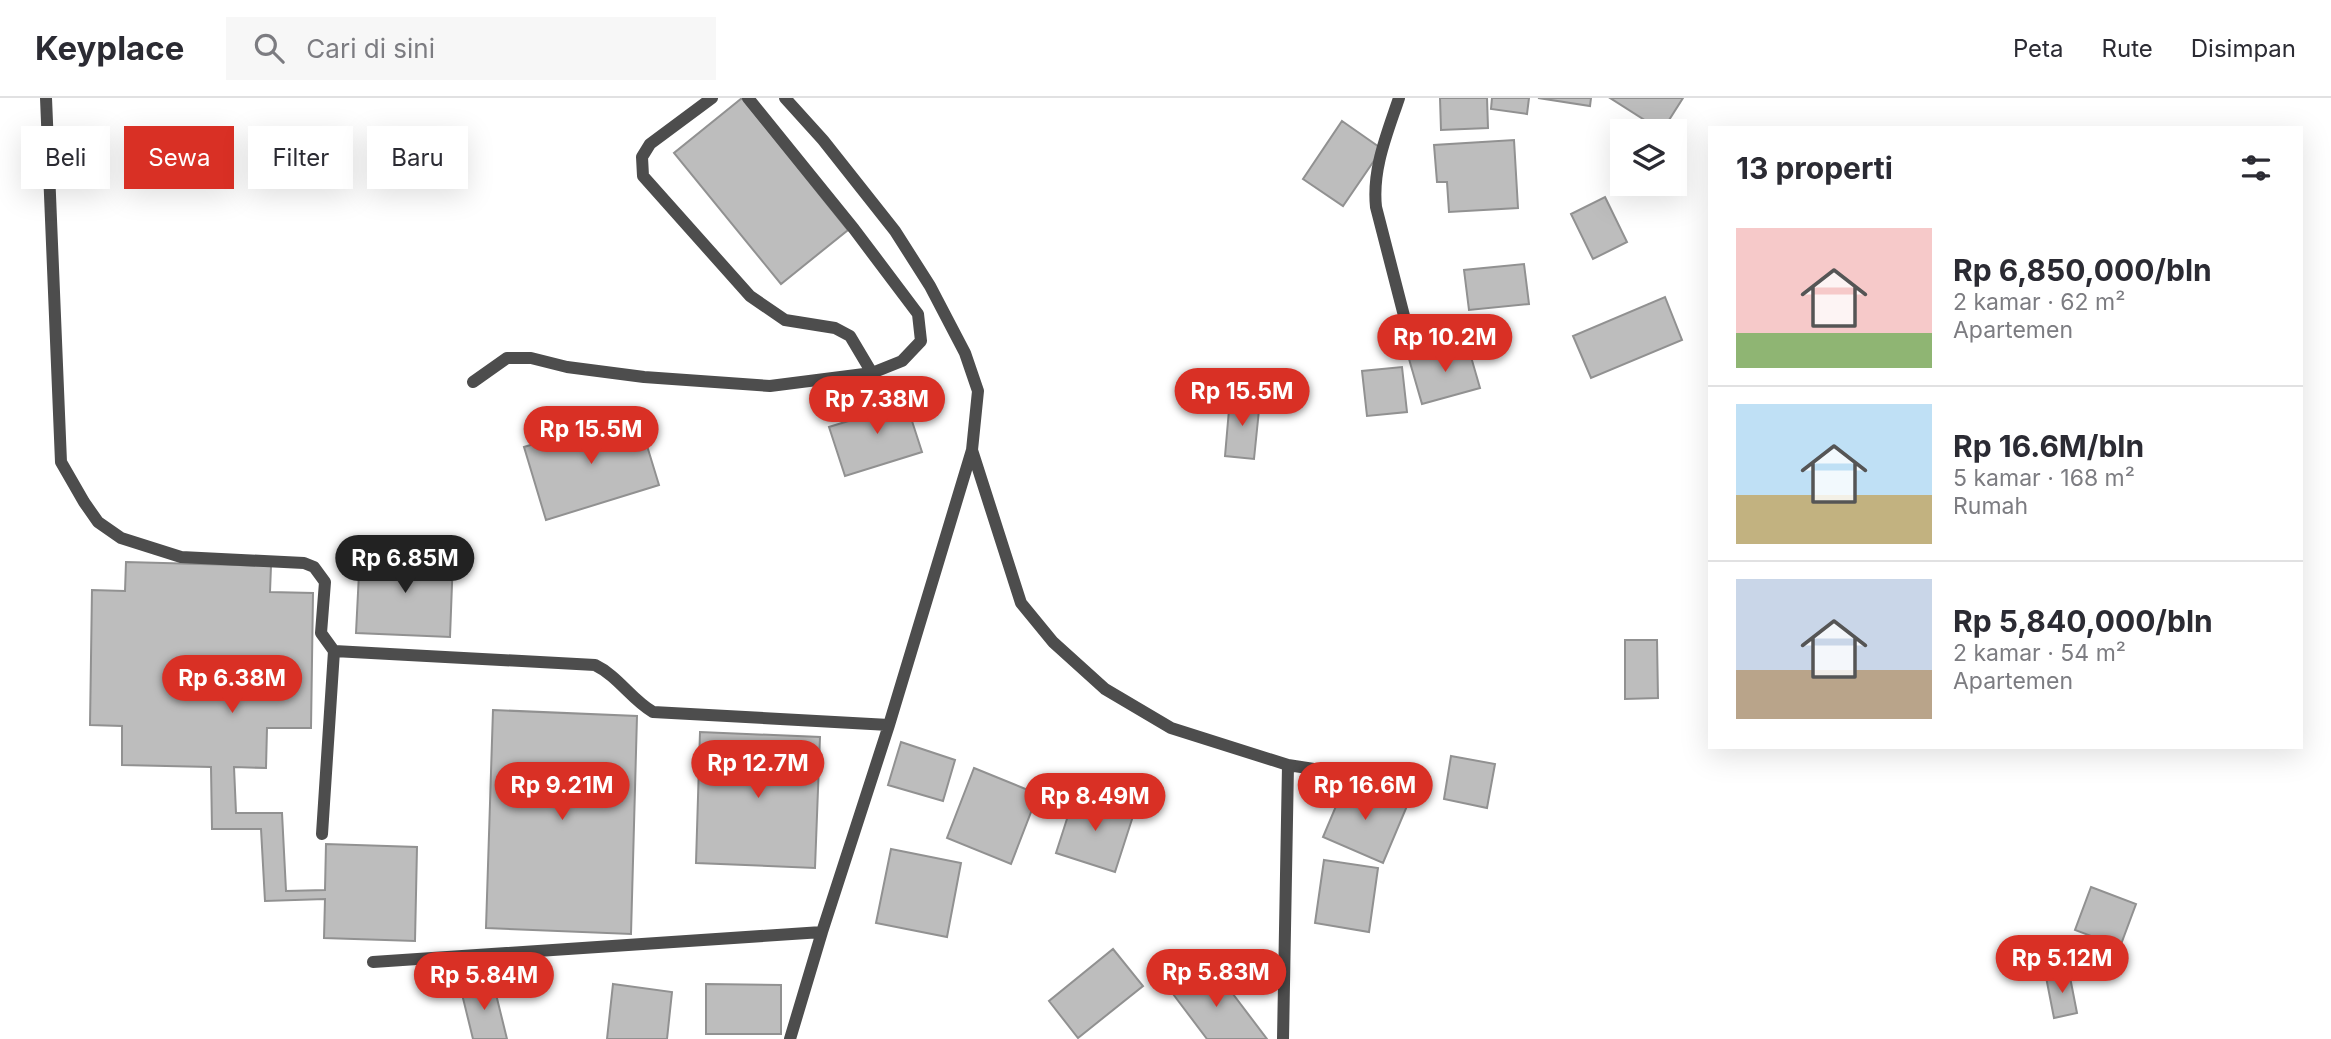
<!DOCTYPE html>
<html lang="id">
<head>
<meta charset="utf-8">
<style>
  body { margin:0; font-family:Inter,sans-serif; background:#f7f7f7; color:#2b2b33; height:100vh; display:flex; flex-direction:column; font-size:26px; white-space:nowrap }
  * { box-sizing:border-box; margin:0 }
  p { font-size:23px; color:#7c7c81 }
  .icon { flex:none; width:38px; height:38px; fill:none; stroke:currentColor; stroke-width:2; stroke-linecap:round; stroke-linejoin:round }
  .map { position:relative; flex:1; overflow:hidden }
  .drawer { position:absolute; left:1708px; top:28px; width:595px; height:623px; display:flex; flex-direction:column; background:#fff; border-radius:0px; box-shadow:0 7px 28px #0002 }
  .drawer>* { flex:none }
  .banner { position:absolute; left:21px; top:28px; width:665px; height:63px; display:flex; gap:14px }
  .buttons { position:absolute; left:1610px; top:21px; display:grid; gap:14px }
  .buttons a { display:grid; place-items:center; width:77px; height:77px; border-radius:0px; background:#fff; box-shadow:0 7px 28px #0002; font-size:35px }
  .price { position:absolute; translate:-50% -60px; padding:0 16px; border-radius:24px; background:#d93025; color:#fff; font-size:23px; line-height:46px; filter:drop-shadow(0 2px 4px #0008) }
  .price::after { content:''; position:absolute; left:50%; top:42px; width:21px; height:16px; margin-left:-10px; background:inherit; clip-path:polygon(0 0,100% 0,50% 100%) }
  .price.active { background:#222; color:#fff }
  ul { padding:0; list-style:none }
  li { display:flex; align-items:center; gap:21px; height:175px; padding:0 28px }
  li+li { border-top:2px solid #e1e1e2 }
  li span { display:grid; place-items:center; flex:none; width:196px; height:140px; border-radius:0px; color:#555 }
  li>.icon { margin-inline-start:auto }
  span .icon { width:84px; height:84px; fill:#fffc; stroke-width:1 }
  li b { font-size:30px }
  h2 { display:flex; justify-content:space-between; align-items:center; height:84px; padding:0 28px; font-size:30px }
  .tag { padding:0 24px; border-radius:0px; background:#fff; box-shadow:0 7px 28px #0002; font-size:24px; line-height:63px }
  .tag.active { background:#d93025; color:#fff }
  header { display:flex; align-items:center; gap:42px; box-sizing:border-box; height:98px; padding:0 35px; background:#fff; border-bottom:2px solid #e1e1e2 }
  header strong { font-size:33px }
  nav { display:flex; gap:38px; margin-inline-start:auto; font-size:24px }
  .search { width:490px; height:63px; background:#f7f7f7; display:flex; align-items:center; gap:18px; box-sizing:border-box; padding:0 24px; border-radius:0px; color:#7c7c81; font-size:26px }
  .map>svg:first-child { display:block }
  .building { fill:#bdbdbd; stroke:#919191; stroke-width:2 }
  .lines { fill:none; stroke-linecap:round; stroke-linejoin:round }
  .minor { stroke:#4d4d4d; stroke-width:12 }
</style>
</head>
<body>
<header>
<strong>Keyplace</strong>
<div class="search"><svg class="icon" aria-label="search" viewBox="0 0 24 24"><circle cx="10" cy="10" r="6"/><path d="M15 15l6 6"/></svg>Cari di sini</div>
<nav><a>Peta</a><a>Rute</a><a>Disimpan</a></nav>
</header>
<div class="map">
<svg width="2331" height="941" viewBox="0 0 2331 941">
  <rect width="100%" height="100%" fill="#fff"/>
  <path class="building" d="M742 0 848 132 781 186 674 55Z
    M1440 0H1487L1488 30 1441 32Z
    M1492 0H1529L1527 16 1491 11Z
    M1538 0H1591L1590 8Z
    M1610 0H1683L1662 33Z
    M1342 23 1382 51 1343 108 1303 81Z
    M1514 42 1518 110 1449 114 1447 84H1437L1434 47Z
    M1605 99 1627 144 1593 161 1571 116Z
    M1524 166 1529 206 1469 212 1464 172Z
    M1665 199 1682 242 1591 280 1573 238Z
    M1467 245 1480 290 1422 306 1409 261Z
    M1402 269 1407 314 1367 318 1362 273Z
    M901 289 922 354 845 378 829 329 884 312 879 295Z
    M1230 300 1260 302 1254 361 1225 358Z
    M637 315 659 387 546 422 524 349Z
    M360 455 453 460 450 539 356 535Z
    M126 464 271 468 270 494 313 495 311 630H267L266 670 234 669 236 715H282L286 793 325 792 326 746 417 749 415 843 324 840 325 801 265 803 261 731H212L211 669 122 667V628L90 627 92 492 125 493Z
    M1625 542H1657L1658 600 1625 601Z
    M493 612 637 618 631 836 486 830Z
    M700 634 820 639 815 770 696 765Z
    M901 644 955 662 943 703 888 687Z
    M1451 658 1495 666 1487 710 1444 701Z
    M974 670 1038 696 1011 766 947 740Z
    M1347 682 1407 708 1383 765 1323 739Z
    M1075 696 1134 715 1115 774 1056 755Z
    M891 751 961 765 947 839 876 825Z
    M1324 762 1378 770 1369 834 1315 825Z
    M2091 789 2136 806 2120 849 2075 832Z
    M1113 851 1143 888 1078 940 1049 903Z
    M1211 867 1267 941H1207L1173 896Z
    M2069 874 2077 915 2054 920 2046 879Z
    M493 884 507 941H473L461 892Z
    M613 886 672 894 667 941H607Z
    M706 886 781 887V936H706Z"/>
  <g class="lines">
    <path class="minor" d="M46 0 61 364 84 404 98 424 121 440 181 459 304 465 314 469 325 484 321 535 334 553 595 567C618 578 631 601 653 614L889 627
      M712 0 650 46 642 59 643 78 750 198 785 222 835 230 850 238 872 275
      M785 0 823 42 895 133 930 188 965 255 978 293 972 352 889 627 822 834 790 941
      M1399 0C1387 36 1372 71 1376 109L1410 241
      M473 284 507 260H531L567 269 644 279 770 288 872 275 902 263 921 243 918 216 854 131 748 0
      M972 352 1021 505 1053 544 1105 591 1171 630 1288 667 1412 686
      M322 736 334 553
      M373 864 822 834
      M1283 941 1288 667"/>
  </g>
</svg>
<div class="buttons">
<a><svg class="icon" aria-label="layers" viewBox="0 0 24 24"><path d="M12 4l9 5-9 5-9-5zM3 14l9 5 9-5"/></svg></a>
</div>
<b class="price" style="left:1445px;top:276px">Rp 10.2M</b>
<b class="price" style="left:1242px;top:330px">Rp 15.5M</b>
<b class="price" style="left:877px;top:338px">Rp 7.38M</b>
<b class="price" style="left:591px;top:368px">Rp 15.5M</b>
<b class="price active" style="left:405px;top:497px">Rp 6.85M</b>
<b class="price" style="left:232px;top:617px">Rp 6.38M</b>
<b class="price" style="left:758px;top:702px">Rp 12.7M</b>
<b class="price" style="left:562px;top:724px">Rp 9.21M</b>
<b class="price" style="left:1365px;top:724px">Rp 16.6M</b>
<b class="price" style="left:1095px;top:735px">Rp 8.49M</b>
<b class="price" style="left:2062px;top:897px">Rp 5.12M</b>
<b class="price" style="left:1216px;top:911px">Rp 5.83M</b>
<b class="price" style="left:484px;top:914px">Rp 5.84M</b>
<div class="banner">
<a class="tag">Beli</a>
<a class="tag active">Sewa</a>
<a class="tag">Filter</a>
<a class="tag">Baru</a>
</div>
<section class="drawer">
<h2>13 properti<svg class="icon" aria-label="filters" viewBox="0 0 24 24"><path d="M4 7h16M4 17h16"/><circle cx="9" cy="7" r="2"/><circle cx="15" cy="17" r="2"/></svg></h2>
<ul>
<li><span style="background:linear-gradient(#f6c9c9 75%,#8fb573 0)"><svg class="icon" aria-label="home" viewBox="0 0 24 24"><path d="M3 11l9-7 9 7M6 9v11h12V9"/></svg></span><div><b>Rp 6,850,000/bln</b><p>2 kamar · 62 m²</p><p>Apartemen</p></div></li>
<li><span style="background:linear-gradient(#bfe0f5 65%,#c2b280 0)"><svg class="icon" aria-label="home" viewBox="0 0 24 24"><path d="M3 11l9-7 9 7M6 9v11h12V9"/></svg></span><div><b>Rp 16.6M/bln</b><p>5 kamar · 168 m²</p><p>Rumah</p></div></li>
<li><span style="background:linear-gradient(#c9d6e8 65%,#b9a48a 0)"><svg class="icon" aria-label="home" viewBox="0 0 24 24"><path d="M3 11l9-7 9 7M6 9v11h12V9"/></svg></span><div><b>Rp 5,840,000/bln</b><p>2 kamar · 54 m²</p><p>Apartemen</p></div></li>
</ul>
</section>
</div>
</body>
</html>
